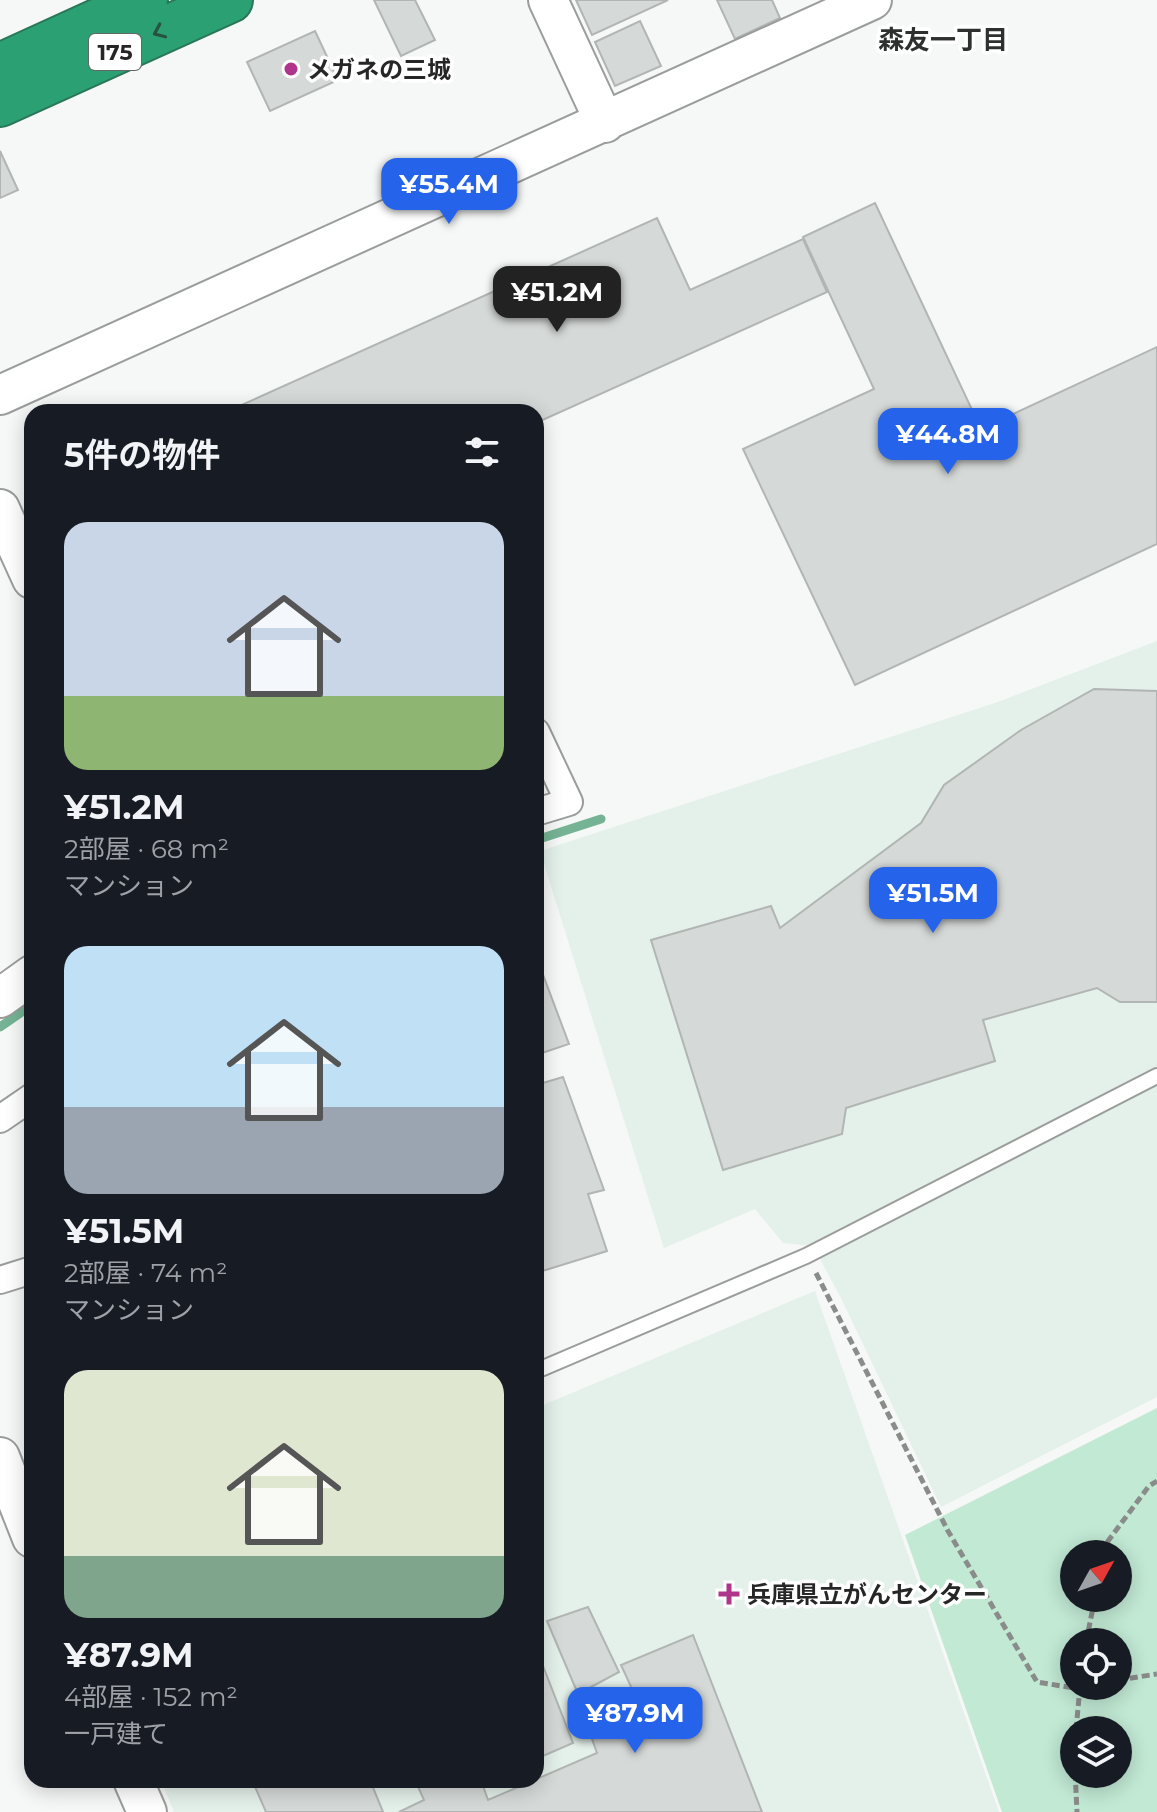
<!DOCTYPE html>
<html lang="ja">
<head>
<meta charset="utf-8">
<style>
  body { margin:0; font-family:Montserrat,"Noto Sans JP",sans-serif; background:#242831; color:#f1f3f6; height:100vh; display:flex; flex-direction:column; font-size:30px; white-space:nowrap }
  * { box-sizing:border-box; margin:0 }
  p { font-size:26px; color:#9ea1a6 }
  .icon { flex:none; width:44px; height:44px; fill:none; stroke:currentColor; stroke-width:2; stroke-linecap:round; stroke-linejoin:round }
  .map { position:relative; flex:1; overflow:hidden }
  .panel { position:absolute; left:24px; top:404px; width:520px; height:1384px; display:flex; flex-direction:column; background:#171b24; border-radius:24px; box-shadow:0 4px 20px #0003 }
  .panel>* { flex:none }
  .needle { width:52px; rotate:50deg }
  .buttons { position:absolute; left:1060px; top:1540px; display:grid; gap:16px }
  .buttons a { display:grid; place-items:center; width:72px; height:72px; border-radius:50%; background:#171b24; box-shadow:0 4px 20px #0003; font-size:40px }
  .price { position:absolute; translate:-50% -68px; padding:0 18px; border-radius:16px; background:#2563eb; color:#fff; font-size:26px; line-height:52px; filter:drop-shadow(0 2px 4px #0008) }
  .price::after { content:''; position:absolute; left:50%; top:48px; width:24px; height:18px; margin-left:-12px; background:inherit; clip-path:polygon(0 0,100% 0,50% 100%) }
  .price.selected { background:#222; color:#fff }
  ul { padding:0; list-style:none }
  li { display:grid; align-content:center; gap:16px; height:424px; padding:0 40px }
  li span { display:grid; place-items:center; height:248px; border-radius:24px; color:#555 }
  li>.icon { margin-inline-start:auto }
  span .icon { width:144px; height:144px; fill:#fffc; stroke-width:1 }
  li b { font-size:34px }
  h2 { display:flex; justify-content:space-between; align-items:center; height:96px; padding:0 40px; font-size:34px }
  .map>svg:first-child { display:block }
  .built { fill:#e4f0ea }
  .green { fill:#c1e9d4; fill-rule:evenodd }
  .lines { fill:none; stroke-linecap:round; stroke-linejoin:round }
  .stream { stroke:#75b394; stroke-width:9 }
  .building { fill:#d5d9d7; stroke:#b1b5b3; stroke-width:2 }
  .lane-casing { stroke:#9a9d9c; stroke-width:18 }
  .street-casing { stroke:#9a9d9c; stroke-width:30 }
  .secondary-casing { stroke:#9a9d9c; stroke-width:42 }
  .highway-casing { stroke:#297658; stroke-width:48 }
  .path { stroke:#8a8c8b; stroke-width:5; stroke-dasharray:8 4; stroke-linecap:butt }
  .lane { stroke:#fff; stroke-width:14 }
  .street { stroke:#fff; stroke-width:26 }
  .secondary { stroke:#fff; stroke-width:38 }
  .highway { stroke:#2ba173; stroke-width:44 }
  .oneway { stroke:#275140 }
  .poi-dot { fill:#ae3589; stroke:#fff; stroke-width:3 }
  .labels { text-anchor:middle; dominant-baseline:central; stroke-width:7; stroke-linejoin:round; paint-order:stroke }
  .shield { fill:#fff; stroke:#666766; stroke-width:2 }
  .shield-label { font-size:22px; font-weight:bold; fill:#252625 }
  .poi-label { font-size:24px; font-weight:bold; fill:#252625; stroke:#fff; text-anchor:start }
  .neighbourhood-label { font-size:26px; font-weight:bold; fill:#2e302f; stroke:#fff }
</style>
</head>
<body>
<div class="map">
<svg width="1157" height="1812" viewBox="0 0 1157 1812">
  <rect width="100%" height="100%" fill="#f5f8f6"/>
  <path class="built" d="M1157 641V1397L941 1507 841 1298 813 1246 783 1243 755 1209 664 1248 540 851 998 702Z
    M815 1291 999 1812H174L161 1780H536V1408Z"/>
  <path class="green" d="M1157 1408V1812H1002L905 1535ZM1074 1554H1118V1598H1074ZM1074 1642H1118V1686H1074ZM1074 1730H1118V1774H1074Z"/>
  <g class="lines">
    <path class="stream" d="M536 840 601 819
      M0 1027 32 1005"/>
  </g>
  <path class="building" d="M374 0H415L435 40 401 56Z
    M576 0H668L592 35Z
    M717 0H772L780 18 735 39Z
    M640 21 661 66 615 86 595 42Z
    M315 31 338 80 270 111 247 62Z
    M0 151 18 190 0 198Z
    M875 203 981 429 1157 347V544L855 685 743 449 874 389 803 237Z
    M657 218 690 290 803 239 827 292 536 423V412H226Z
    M1094 689 1157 691V1002H1120L1097 988 983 1020 995 1061 846 1108 842 1134 723 1170 651 940 771 906 780 928 921 823 944 785 1021 730Z
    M536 956 569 1044 536 1055Z
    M563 1077 604 1190 588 1194 607 1251 536 1273V1085Z
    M588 1607 619 1672 578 1694 547 1621Z
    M693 1635 762 1812H399L424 1800 415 1780H490L482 1783 488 1800 597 1753 592 1739 645 1717 621 1665Z
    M536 1648 573 1743 536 1759Z
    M252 1780H370L383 1812H266Z"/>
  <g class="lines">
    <defs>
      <path id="lane" d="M536 1371 806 1256 1157 1076"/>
      <path id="street" d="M536 732 569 802 536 812
        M0 1119 32 1097
        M0 1280 32 1270"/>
      <path id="secondary" d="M548 0 605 123
        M0 395 872 0
        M0 509 32 579
        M0 998 32 975
        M0 1457 32 1538
        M133 1780 147 1812"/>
      <path id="highway" d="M0 66 145 0
        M0 104 230 0"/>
    </defs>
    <use href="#lane" class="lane-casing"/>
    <use href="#street" class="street-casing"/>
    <use href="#secondary" class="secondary-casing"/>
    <use href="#highway" class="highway-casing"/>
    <path class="path" d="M816 1273 948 1531 1037 1682 1080 1689 1094 1686
      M1105 1554 1108 1541 1149 1486 1157 1481
      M1086 1642 1095 1598
      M1118 1680 1157 1674
      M1076 1730 1080 1687
      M1074 1749 1077 1812"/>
    <use href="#lane" class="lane"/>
    <use href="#street" class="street"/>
    <use href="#secondary" class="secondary"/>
    <use href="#highway" class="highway"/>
  </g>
  <defs><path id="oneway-chevron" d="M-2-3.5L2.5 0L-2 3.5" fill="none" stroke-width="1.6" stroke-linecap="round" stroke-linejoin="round" transform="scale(2)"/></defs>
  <use class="oneway" href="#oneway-chevron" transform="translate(159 32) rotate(156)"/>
  <g class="poi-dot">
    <circle cx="291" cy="69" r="8"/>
    <path d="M725 1582h8v8h8v8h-8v8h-8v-8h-8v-8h8z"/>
  </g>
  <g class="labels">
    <rect class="shield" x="89" y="34" width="52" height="36" rx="6"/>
    <g class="shield-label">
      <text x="115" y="52">175</text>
    </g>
    <g class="poi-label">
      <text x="307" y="69">メガネの三城</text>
      <text x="747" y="1594">兵庫県立がんセンター</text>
    </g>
    <g class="neighbourhood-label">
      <text x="943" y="40">森友一丁目</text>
    </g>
  </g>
</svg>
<div class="buttons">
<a><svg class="needle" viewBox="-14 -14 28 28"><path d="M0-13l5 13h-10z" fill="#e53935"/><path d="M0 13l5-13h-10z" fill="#9ea1a6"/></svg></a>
<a><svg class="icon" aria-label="locate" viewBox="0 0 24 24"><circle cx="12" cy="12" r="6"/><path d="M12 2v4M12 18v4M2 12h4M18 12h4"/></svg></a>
<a><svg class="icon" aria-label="layers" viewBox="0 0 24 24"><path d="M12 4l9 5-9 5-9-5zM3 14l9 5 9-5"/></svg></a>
</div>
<b class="price" style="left:449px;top:226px">¥55.4M</b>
<b class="price selected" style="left:557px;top:334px">¥51.2M</b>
<b class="price" style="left:948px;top:476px">¥44.8M</b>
<b class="price" style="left:933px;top:935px">¥51.5M</b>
<b class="price" style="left:635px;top:1755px">¥87.9M</b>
<section class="panel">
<h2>5件の物件<svg class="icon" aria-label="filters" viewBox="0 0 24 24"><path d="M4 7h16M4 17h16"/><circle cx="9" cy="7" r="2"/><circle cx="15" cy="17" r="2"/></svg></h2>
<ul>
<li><span style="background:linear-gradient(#c9d6e8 70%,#8fb573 0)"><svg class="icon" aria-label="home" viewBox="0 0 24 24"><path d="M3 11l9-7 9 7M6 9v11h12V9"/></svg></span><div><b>¥51.2M</b><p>2部屋 · 68 m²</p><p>マンション</p></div></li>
<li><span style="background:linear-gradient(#bfe0f5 65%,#9aa5b1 0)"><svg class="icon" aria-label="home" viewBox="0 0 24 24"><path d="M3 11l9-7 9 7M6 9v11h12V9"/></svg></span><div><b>¥51.5M</b><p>2部屋 · 74 m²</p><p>マンション</p></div></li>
<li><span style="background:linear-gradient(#dfe7d0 75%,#7fa58c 0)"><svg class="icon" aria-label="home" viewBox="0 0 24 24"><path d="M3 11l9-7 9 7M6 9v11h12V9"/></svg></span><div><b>¥87.9M</b><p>4部屋 · 152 m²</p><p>一戸建て</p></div></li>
</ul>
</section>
</div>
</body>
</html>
